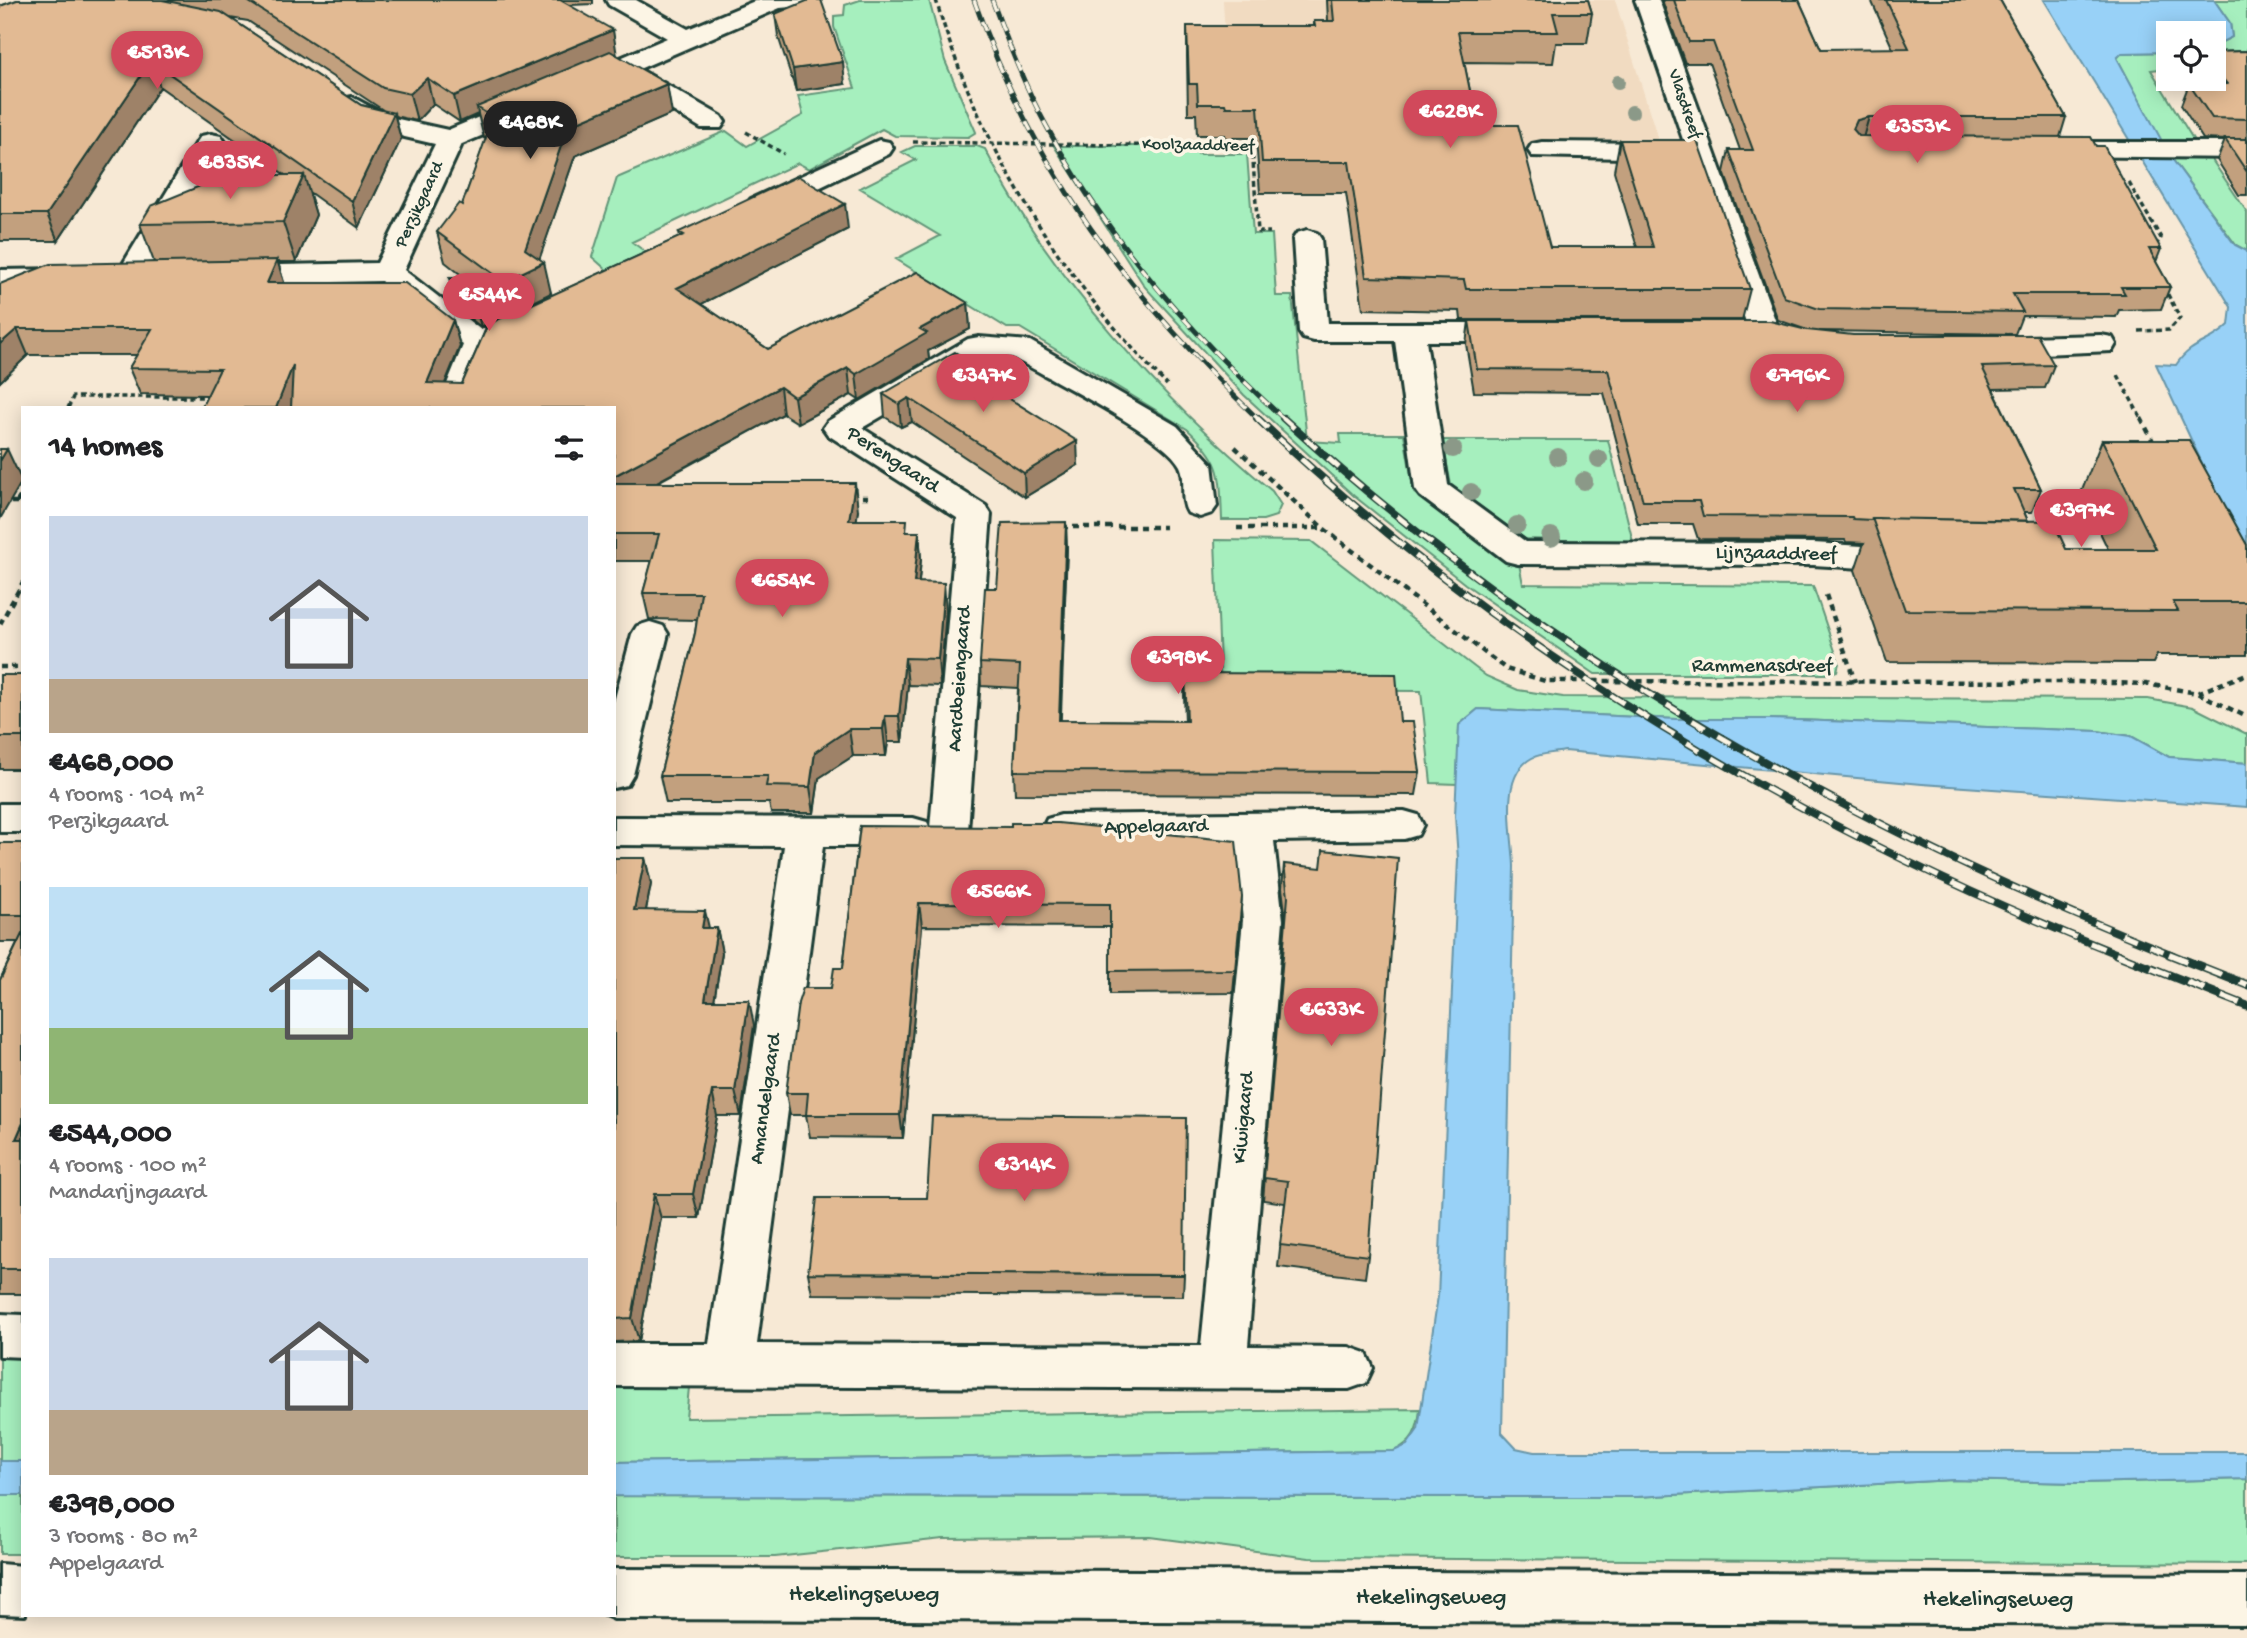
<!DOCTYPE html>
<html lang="en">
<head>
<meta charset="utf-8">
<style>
  body { margin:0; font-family:"Gochi Hand",sans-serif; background:#f6f6f6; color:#202124; height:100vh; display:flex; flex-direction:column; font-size:26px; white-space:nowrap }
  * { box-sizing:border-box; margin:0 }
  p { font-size:23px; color:#757577 }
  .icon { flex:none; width:38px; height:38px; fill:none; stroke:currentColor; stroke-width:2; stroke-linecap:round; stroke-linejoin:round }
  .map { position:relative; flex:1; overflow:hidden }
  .side { position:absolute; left:21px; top:406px; width:595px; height:1211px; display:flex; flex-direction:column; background:#fff; border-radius:0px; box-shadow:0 4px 18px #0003 }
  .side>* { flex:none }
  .controls { position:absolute; left:2156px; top:21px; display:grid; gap:14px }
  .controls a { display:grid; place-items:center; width:70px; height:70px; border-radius:0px; background:#fff; box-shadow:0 4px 18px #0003; font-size:35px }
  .price { position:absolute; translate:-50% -60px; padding:0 16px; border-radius:24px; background:#d1495b; color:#fff; font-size:23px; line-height:46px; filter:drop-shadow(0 2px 4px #0008) }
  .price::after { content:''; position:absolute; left:50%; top:42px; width:21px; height:16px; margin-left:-10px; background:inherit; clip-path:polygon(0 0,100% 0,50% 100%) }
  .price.on { background:#222; color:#fff }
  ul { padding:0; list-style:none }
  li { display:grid; align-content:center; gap:14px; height:371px; padding:0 28px }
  li span { display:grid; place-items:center; height:217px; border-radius:0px; color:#555 }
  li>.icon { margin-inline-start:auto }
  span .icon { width:126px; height:126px; fill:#fffc; stroke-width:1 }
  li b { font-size:30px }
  h2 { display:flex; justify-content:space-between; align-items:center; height:84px; padding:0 28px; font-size:30px }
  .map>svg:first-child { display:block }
  .built { fill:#f1dbc1 }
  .green { fill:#a6efbe; stroke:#629679; stroke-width:2 }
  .water { fill:#98d1f7; stroke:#6896a9; stroke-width:2 }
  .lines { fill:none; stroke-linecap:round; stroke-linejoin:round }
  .street-casing { stroke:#1f3d34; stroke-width:6 }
  .secondary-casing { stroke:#1f3d34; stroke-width:6 }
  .path-far1 { stroke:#1f3d34; stroke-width:3.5; stroke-dasharray:5 3.5; stroke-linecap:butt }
  .path { stroke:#1f3d34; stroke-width:4.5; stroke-dasharray:6 5; stroke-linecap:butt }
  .street { fill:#fcf5e5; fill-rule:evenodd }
  .secondary { fill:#fcf5e5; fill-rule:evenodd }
  .rail-far2-casing { stroke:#1f3d34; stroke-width:5 }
  .rail-far1-casing { stroke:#1f3d34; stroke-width:8 }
  .rail-casing { stroke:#1f3d34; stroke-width:9 }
  .rail-far2 { stroke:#fcf5e5; stroke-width:3.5; stroke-dasharray:11; stroke-linecap:butt }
  .rail-far1 { stroke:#fcf5e5; stroke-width:5; stroke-dasharray:15; stroke-linecap:butt }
  .rail { stroke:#fcf5e5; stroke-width:6; stroke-dasharray:19; stroke-linecap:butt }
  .tree { fill:#8b9988 }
  .wall { fill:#c2a07e; stroke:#1f3d34; stroke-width:2; fill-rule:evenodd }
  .shaded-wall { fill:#9e8267; stroke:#1f3d34; stroke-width:2 }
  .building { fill:#e2ba93; stroke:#1f3d34; stroke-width:2 }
  .labels { text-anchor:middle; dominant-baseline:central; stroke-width:7; stroke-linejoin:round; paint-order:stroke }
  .far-street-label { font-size:18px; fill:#1f3d34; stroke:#fcf5e5 }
  .street-label { font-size:21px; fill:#1f3d34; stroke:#fcf5e5 }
  .near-street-label { font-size:24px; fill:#1f3d34; stroke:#fcf5e5 }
</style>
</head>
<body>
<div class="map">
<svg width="2247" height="1638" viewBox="0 0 2247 1638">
  <rect width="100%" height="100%" fill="#f7e9d5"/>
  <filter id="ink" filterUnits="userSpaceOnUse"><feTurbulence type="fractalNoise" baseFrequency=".0143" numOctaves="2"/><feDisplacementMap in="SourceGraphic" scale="14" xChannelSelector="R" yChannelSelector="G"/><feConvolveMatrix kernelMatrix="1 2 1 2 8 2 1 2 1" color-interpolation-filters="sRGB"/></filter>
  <g filter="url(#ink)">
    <path class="built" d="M1223 0H1615L1658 139 1552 140 1544 146 1318 145 1226 56Z"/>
    <path class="green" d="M860 0H929L945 61 976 132 968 137 895 136 882 129 809 169 798 163 632 242 647 253 609 272 592 257 617 178 726 131 747 146 803 115 798 96 855 88 834 27V16L844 15 845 5Z
      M2214 0H2247V62L2214 64V46L2232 37 2230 23Z
      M2168 52V68L2151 70 2196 144 2163 145 2117 58 2122 53Z
      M915 146H977L985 149C1050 277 1162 400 1272 491L1281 505 1276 516 1263 520H1222C1220 474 1223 462 1187 429L1020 328H1007L896 259 940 236 860 188 916 160 902 152Z
      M1054 146H1197L1198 154H1247L1253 234H1272L1276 296H1292L1307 441 1341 443 1340 434H1404L1414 493 1507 563 1519 564 1523 584 1813 586 1839 663 1837 671 1827 674H1595L1465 584 1354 496 1244 395 1145 287Z
      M2170 156 2210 157 2247 212V251L2236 245Z
      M1442 440H1608L1633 542 1525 539 1451 485Z
      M1215 540 1311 541 1486 676 1518 690 1563 697 2148 699 2193 707 2247 734V763L2169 757 2131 736 2097 731 1769 719H1676L1478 709 1459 725 1457 784 1431 783 1421 691 1221 690Z
      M0 1350H23V1461H0Z
      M614 1377H690L686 1418 1420 1409C1418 1430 1413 1442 1394 1451L614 1462Z
      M2247 1479V1564L1309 1558 1151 1537 943 1539 775 1557H614V1496L1636 1497 1953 1480 2079 1483Z
      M0 1495H23V1554H0Z"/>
    <path class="water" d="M2044 0H2214L2230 23 2232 37 2214 46V33H2168V52L2122 53 2117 58 2170 156 2235 245 2247 251V548L2207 474 2156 364 2176 365C2193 340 2209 345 2229 325L2231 307Z
      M1478 709 1676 719H1769L2097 731 2131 736 2169 757 2247 763V807L1922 784 1565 751C1555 753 1541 753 1532 758 1498 776 1513 834 1514 866L1502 1433 1516 1448 1534 1452H2247V1479L2079 1483 1953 1480 1636 1497 614 1496V1462L1394 1451 1407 1445 1418 1429 1438 1296 1458 859 1455 816 1459 725Z
      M0 1461H23V1495H0Z"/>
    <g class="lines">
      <defs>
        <path id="street" d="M606 0H636L688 29 757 0H815L812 5 780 8 639 69 721 116 725 122 721 128H701L618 78 585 91 576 89 572 83 576 77 667 38 609 5Z
          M1635 0H1659L1778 328 1774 334 1763 337 1752 334 1748 328Z
          M352 97 389 117 448 130 520 100H538L542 106 538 112 462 144 404 270 481 330 517 313 528 310 539 313 543 319 539 325 492 348 469 408H437L463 345 381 281 230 284 220 281 215 275 220 269 230 266 377 263 435 144 370 129 339 105 343 99Z
          M211 134 221 136 225 142 145 277 140 283 130 286 120 283 115 277 197 142 201 136Z
          M879 140 889 142 893 148 889 154 771 211 761 214 751 211 747 205 751 199Z
          M1542 142 1670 143 1680 145 1684 151 1680 157 1670 159 1532 156 1528 150 1532 144Z
          M2053 142H2247V158L2043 156 2039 150 2043 144Z
          M1307 230 1317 233 1321 239 1328 323H1518L1529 326 1533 332 1529 338 1518 341H1426L1448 485 1526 542 1813 543 1912 549 1924 552 1929 560 1924 568 1912 571 1813 565 1518 564 1506 561 1420 496 1415 489 1395 341H1314L1303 338 1299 332 1293 239 1297 233Z
          M64 269 74 272 79 278 74 284 0 288V270Z
          M2101 335 2112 337 2116 344 2112 351 1991 356 1980 354 1976 347 1980 340 1991 338Z
          M979 337 1030 341 1177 426 1212 464 1217 506 1212 513 1200 517 1188 513C1179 499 1187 481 1180 466 1165 435 1046 377 1012 357L985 356 862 428 986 506 991 514 968 831 963 841 949 845 935 841 931 834 927 842 913 846H823L757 1344 1201 1346 1243 920 1235 841 1061 843 1047 839 1042 829 1047 819 1061 815 1404 811 1418 815 1423 825 1418 835 1404 839 1274 841 1283 920 1248 1346 1349 1347 1366 1353 1373 1368 1366 1383 1349 1389 614 1386V1344H709L784 846 614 845V817L913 818 927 822 930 828 957 518 828 435 823 428 828 421 968 339Z
          M650 622 663 626 668 634 633 775 627 785 614 788V702L632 634 637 626Z
          M0 804H23V832H0Z
          M0 1314 23 1315V1357L0 1356Z"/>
        <path id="secondary" d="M0 1564 23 1566 25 1615 0 1614Z
          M614 1569 2247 1575V1625L614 1619 605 1615H614Z"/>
      </defs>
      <use href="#street" class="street-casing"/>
      <use href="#secondary" class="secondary-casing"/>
      <path class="path-far1" d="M936 0C979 147 1060 276 1167 385
        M746 132 784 154
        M913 142 1262 147
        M1252 147 1258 232H1270
        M2129 183 2161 238 2156 245
        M2139 331 2169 330 2180 318 2165 289
        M2118 375 2142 420
        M68 408 73 397H212"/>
      <path class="path" d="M2141 418 2155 445
        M1235 447 1323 528 1506 669 1545 681 2079 682 2146 684 2197 693 2247 674
        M2035 494 2049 525
        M851 497H871
        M0 502H23
        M17 502 23 492
        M1062 527H1165
        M1237 528H1323
        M1826 595 1855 682
        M0 624 23 582
        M0 667H23
        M2198 693 2247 717"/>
      <use href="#street" class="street"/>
      <use href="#secondary" class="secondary"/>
      <defs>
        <path id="rail-far2" d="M974 0C1034 172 1129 295 1259 420
          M992 0C1008 43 1025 87 1047 127 1107 239 1192 335 1285 420"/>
        <path id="rail-far1" d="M1257 418C1503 653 1805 830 2120 955
          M1283 418C1541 655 1850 826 2173 955"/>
        <path id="rail" d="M2116 954 2247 1006
          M2169 954 2247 985"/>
      </defs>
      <use href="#rail-far2" class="rail-far2-casing"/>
      <use href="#rail-far1" class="rail-far1-casing"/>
      <use href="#rail" class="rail-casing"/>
      <use href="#rail-far2" class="rail-far2"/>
      <use href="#rail-far1" class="rail-far1"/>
      <use href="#rail" class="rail"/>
    </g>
    <g class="tree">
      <circle cx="1618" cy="82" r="7"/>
      <circle cx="1488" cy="106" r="7"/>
      <circle cx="1632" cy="112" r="7"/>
      <circle cx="1453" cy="449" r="9"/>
      <circle cx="1558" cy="457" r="9"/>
      <circle cx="1599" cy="459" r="9"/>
      <circle cx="1584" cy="481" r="9"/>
      <circle cx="1471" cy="492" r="9"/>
      <circle cx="1517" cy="525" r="9"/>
      <circle cx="1551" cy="537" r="10"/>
    </g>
    <path class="wall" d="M17 0H593V4L570 5 672 114 575 156 539 259 551 293 488 324 680 237 679 232 848 229 701 304 768 349 968 303 970 329 928 351 929 359 859 400 851 395 798 423 783 414 656 483 858 510 856 520 908 532H919L921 559 919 582 946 610 940 686 908 685 902 742H888L886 756H853L819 778 814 813H771L769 803H666L660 776 695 633 697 620 649 619 643 593 652 561H614V408L207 395 140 394 129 368 137 355H28L0 382V284L154 262 140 224 285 175 160 87 58 241H0V6ZM230 18 248 21 383 110 361 105ZM433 104 460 122 478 114 484 138 486 139 462 205 437 232 445 262 465 278H450L458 309 481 327 488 324 462 384H445L460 346 453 320 284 283 278 262H296L316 215 309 192 359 228 401 139 395 116 417 121Z
      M1327 0H1588L1592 13 1587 43H1556L1553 63 1464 62 1477 125 1550 247H1637L1614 171 1620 140 1750 289 1742 320H1461L1460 311 1363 309 1346 193H1260L1256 138H1225L1224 135H1197L1196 114H1188L1187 56V26H1314V21H1328Z
      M1662 0H1799L1821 49H1893L1871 0H2000L2066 117 2060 137 2161 249 2156 262 2170 287 2161 309 2119 310 2116 317 2022 316 2015 334 1819 331 2054 365 2045 388 1993 389 2041 489 2032 512H2024L2028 521 2066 549H2108L2081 493 2102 440 2247 545V655H2157L2153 663 1887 662 1855 570 1864 543 1846 542 1845 540 1698 539 1693 524H1638L1604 393 1474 392 1466 344 1469 321 1810 331 1778 320 1724 172 1729 150H1740L1709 63H1685Z
      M775 14 845 84 796 91 778 36Z
      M2247 51V195H2239L2217 160 2225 140 2203 139 2181 105 2189 84H2201L2197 79H2214V52Z
      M973 376 1078 465 1025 497 912 422 901 427 885 417 883 394Z
      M1067 546 1060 720 1185 721 1184 696 1185 673 1400 722 1420 772 1416 795 1015 794 1014 771 1018 688 981 686 980 663 997 588Z
      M0 675H23V769H0Z
      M860 826 1242 897 1233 993 1110 994V927L922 926 903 1138 810 1137 806 1115H790L786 1093 831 988 843 968Z
      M0 843H23V1294H0V980L18 942H0Z
      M614 858H645L651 884 646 910 709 928H717L722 953 714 1000 754 1025 741 1116H717L699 1218H661L639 1341 614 1342Z
      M1284 864 1368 1256 1365 1278 1278 1267 1285 1203 1263 1200 1286 920 1282 888Z
      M808 1273 1184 1275 1183 1296 812 1294Z"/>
    <path class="shaded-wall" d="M613 30 617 56 477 107 478 114 460 122 454 96Z
      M151 61 160 87 58 241 47 214Z
      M843 62 845 84 796 91 793 69Z
      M427 78 433 104 417 121 410 94Z
      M667 84 672 114 575 156 537 266 544 262 551 293 481 327 473 296 529 269 525 249 568 126Z
      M394 113 401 139 359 228 352 201Z
      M1869 117 1863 138 1851 142 1853 129 1857 120Z
      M304 175 316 215 296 262 283 222Z
      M845 204 848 229 682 314 677 288Z
      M277 260 285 285 267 283Z
      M968 303 970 329 928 351 929 359 859 400 856 374 920 329Z
      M453 320 460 346 435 408 427 383Z
      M17 329 28 355 0 382V344Z
      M972 363 973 387 962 369Z
      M293 365 295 408H276Z
      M848 368 851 395 798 423 794 397Z
      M780 387 783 414 614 505V476Z
      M909 398 912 422 901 427 899 404Z
      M1077 441 1078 465 1025 497 1024 473Z
      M7 449 22 481 0 519V461Z
      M855 483 858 510 853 547 849 520Z
      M1066 522 1067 546 1060 744 1059 720Z
      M919 532 921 559 916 609 914 582Z
      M944 583 946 610 940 686 938 659Z
      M905 658 908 685 902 742 899 716Z
      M885 716 888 742 886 756 883 729Z
      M849 729 853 756 819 778 814 813 810 787 815 752Z
      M645 858 651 884 641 935 634 910Z
      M919 903 922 926 903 1138 900 1115Z
      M705 911 711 936 702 928Z
      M717 928 722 953 710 1025 705 1000Z
      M749 1000 754 1025 741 1116 735 1091Z
      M712 1091 717 1116 699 1218 693 1194Z
      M23 1123V1149L16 1139Z
      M654 1194 661 1218 639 1341 632 1318Z"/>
    <path class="building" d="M17 0H162L221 12 361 105 394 113 352 201 151 61 47 214H0V6Z
      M246 0H560L613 30 454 96 427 78 410 94 383 88Z
      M809 0H821L843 62 793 69 775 14Z
      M1332 0H1588L1592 13H1553L1558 32H1458L1477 125H1518L1550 247H1653L1620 140H1697L1750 289H1466L1464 280 1366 277 1349 162H1262L1258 107H1226L1225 104H1198L1197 84H1189L1187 26H1315L1314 21H1334Z
      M1674 0H1799L1821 49 1909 48 1886 0H2000L2066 117H1869L1857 120 1853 129 1859 136 2091 137 2096 146H2104L2161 249H2149L2170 287H2121L2125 294H2013L2023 312 1819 309 1784 297 1729 150H1753L1713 42H1689Z
      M610 51 667 84 568 126 525 249 544 262 473 296 450 278H499L437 232 459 203 462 205 493 118 477 107Z
      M2247 51V119L2212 118 2189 84H2227L2214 68V52Z
      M2225 139H2247V172Z
      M227 175H304L283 222 140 224 151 206Z
      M798 176 845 204 677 288 768 349 917 272 968 303 920 329 927 333 856 374 848 368 794 397 780 387 614 476V408H291L293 365 276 408H201L220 369 129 368 152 329H17L0 344V284L50 264 277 260 267 283H405L453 320 427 383 462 384 488 324 684 235 679 232Z
      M1469 321H1770L1807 330 1853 335H2037L2054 365 1982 367 2041 489H2014L2028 521 1872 518 1871 520 1853 519 1852 517 1703 516 1699 501H1643L1608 370 1477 369Z
      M955 352 972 363 962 369 1077 441 1024 473 909 398 899 404 883 394Z
      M2102 440H2189L2247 545V602H2173L2178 611 1905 610 1872 518 2053 521 2066 549H2156Z
      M0 449H7L0 461Z
      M614 483H855L849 520H907L906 532H919L914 582 944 583 938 659 905 658 899 716H885L883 729H849L815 752 810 787 766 786 768 776H660L695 633 701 593H643L659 534H614Z
      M1066 522 1059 720 1187 721 1185 673 1396 674 1400 722H1413L1420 772 1014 771 1020 665 980 663 985 588H997L1002 523Z
      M0 675H23V737H0Z
      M1011 823H1058L1236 841 1242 897 1235 970 1110 971V904L919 903 900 1115H806L808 1093H786L798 1003 803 988H831L834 968H843L860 826 1011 827Z
      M0 843H23V915H0Z
      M1323 850 1398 858 1368 1256 1280 1245 1288 1181 1264 1178 1288 897 1284 864 1321 868Z
      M614 858H645L634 910 705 911 702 928H717L705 1000H749L735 1091H712L693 1194H654L632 1318 614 1319Z
      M23 932V1123L16 1139H23V1269H0V980Z
      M932 1116 1186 1118 1184 1275 808 1273 817 1198H927Z"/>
  </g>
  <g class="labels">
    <g class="far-street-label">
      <text transform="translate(1684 104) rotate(71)">Vlasdreef</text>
      <text transform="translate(1198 146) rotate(1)">Koolzaaddreef</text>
      <text transform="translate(420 205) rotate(-65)">Perzikgaard</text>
    </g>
    <g class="street-label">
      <text transform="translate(892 461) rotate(33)">Perengaard</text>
      <text transform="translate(1776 555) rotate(1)">Lijnzaaddreef</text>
      <text x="1762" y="667">Rammenasdreef</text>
      <text transform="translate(961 679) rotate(-86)">Aardbeiengaard</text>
      <text transform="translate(1156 828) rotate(-1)">Appelgaard</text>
      <text transform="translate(767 1099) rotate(-82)">Amandelgaard</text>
      <text transform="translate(1245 1118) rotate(-85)">Kiwigaard</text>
    </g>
    <g class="near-street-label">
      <text x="864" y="1595">Hekelingseweg</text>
      <text x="1431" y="1598">Hekelingseweg</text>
      <text x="1998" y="1600">Hekelingseweg</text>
    </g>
  </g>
</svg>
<div class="controls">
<a><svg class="icon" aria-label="locate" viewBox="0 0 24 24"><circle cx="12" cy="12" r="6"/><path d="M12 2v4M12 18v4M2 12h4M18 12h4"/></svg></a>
</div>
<b class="price" style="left:157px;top:91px">€513K</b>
<b class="price" style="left:1450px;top:150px">€628K</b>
<b class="price on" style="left:530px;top:161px">€468K</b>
<b class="price" style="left:1917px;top:165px">€353K</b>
<b class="price" style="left:230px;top:201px">€835K</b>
<b class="price" style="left:489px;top:333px">€544K</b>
<b class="price" style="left:983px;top:414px">€347K</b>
<b class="price" style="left:1797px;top:414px">€796K</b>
<b class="price" style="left:2081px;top:549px">€397K</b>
<b class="price" style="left:782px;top:619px">€654K</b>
<b class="price" style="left:1178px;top:696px">€398K</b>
<b class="price" style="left:998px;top:930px">€566K</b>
<b class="price" style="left:1331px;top:1048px">€633K</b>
<b class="price" style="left:1024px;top:1203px">€314K</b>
<section class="side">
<h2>14 homes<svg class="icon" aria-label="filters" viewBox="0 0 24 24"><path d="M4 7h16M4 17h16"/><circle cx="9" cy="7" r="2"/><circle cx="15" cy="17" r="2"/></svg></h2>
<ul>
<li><span style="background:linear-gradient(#c9d6e8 75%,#b9a48a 0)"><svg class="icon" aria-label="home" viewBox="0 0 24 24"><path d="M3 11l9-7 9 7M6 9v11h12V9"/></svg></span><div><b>€468,000</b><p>4 rooms · 104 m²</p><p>Perzikgaard</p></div></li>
<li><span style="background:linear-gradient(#bfe0f5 65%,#8fb573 0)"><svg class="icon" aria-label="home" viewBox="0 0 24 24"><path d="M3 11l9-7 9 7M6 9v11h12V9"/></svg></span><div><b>€544,000</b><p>4 rooms · 100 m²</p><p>Mandarijngaard</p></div></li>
<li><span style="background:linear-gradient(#c9d6e8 70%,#b9a48a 0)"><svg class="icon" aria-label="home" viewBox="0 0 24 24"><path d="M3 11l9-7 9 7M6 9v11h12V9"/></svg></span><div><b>€398,000</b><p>3 rooms · 80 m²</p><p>Appelgaard</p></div></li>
</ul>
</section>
</div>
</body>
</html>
